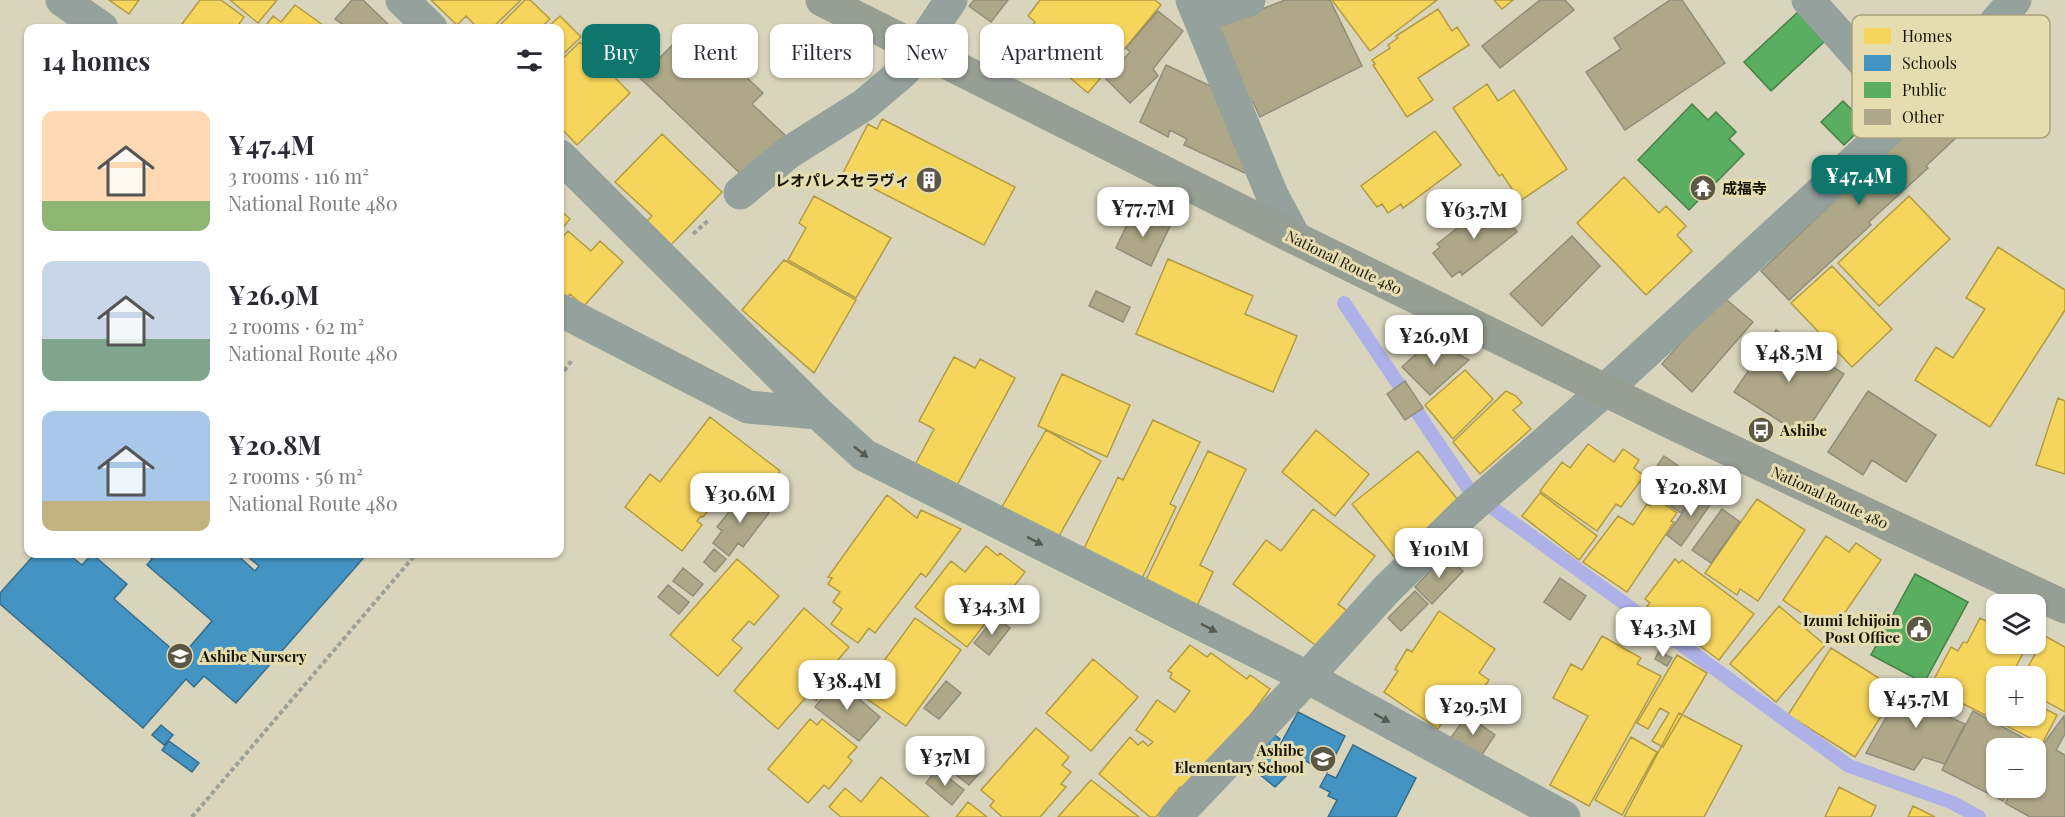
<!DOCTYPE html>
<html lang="en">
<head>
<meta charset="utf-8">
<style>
  body { margin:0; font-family:"Playfair Display","Noto Sans JP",serif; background:#f7f7f7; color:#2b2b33; height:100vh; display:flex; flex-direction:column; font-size:22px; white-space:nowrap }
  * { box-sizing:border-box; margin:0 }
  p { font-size:20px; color:#7c7c81 }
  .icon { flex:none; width:33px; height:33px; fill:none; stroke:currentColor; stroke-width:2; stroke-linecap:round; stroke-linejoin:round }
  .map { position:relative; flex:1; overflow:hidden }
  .drawer { position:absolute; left:24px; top:24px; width:540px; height:534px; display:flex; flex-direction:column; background:#fff; border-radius:12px; box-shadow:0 2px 4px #0004 }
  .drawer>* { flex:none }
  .banner { position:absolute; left:582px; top:24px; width:570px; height:54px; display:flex; gap:12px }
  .tools { position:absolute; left:1986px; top:594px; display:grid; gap:12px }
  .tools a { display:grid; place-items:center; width:60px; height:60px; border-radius:12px; background:#fff; box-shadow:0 2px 4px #0004; font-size:30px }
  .price { position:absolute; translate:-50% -51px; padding:0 14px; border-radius:12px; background:#fff; color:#222; font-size:20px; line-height:39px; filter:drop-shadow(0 2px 3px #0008) }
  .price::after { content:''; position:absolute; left:50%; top:36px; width:18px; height:14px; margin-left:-9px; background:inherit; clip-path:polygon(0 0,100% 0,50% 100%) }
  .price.current { background:#0f766e; color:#fff }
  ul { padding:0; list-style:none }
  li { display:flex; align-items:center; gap:18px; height:150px; padding:0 18px }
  li span { display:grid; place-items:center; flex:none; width:168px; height:120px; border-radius:12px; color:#555 }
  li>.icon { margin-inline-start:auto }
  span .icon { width:72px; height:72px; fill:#fffc; stroke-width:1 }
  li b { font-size:26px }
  h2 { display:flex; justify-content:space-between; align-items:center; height:72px; padding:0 18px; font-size:26px }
  .chip { padding:0 21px; border-radius:12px; background:#fff; box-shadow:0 2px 4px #0004; font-size:21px; line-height:54px }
  .chip.current { background:#0f766e; color:#fff }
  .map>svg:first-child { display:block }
  .homes { fill:#f6d55c; stroke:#b39b42; stroke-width:1.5 }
  .schools { fill:#4393c3; stroke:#366d8a; stroke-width:1.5 }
  .public { fill:#5aae61; stroke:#468045; stroke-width:1.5 }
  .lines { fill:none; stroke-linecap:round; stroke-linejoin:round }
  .stream { stroke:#adb1e8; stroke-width:14 }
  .building { fill:#aea888; stroke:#908d7a; stroke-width:1.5 }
  .path { stroke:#9ba198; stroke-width:4; stroke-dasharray:4.5 3; stroke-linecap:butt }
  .minor { stroke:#95a19d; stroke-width:33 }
  .highway { stroke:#979e94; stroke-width:33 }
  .oneway { fill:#565b51 }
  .labels { text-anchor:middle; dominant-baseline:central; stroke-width:6; stroke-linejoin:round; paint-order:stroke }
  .poi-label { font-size:15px; font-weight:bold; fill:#181505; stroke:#e5ddb0; text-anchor:end }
  .street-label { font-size:15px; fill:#181505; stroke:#e5ddb0 }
  .key { fill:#e5ddb0; stroke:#a8a17d; stroke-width:1.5 }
  .key-label { font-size:16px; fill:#181505 }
</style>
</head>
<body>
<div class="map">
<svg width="2065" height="817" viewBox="0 0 2065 817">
  <rect width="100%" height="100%" fill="#d9d5bc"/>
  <path class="homes" d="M109 0H139L129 14Z
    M200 0H221L244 17 236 28H179Z
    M230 0H277L258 23Z
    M431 0H521L492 28H478L466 16 457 25Z
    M525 0H530L550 19 540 28H497Z
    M1040 0H1155L1161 5 1088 93 1022 37 1035 22 1028 16Z
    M1332 0H1437L1370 51Z
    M1494 0H1513L1502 9Z
    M295 5 327 28H264L273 16 281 22Z
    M1438 9 1452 31 1457 27 1469 45 1418 78 1433 100 1407 117 1373 65 1375 64 1372 60 1390 48 1388 45 1398 38 1396 36Z
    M560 16 581 37 560 57V28H547Z
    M580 42 630 93 577 145 560 127V61Z
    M1487 84 1498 101 1514 90 1567 169 1520 201 1502 174 1499 176 1453 108Z
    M882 119 1015 187 984 245 843 173 868 124 877 129Z
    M1435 131 1461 165 1403 208 1401 204 1388 213 1382 204 1377 207 1361 186Z
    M662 134 722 192 670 246 646 222 652 216 615 182Z
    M1624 177 1659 213 1666 206 1686 226 1677 235 1692 251 1646 295 1577 223Z
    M814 196 891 238 856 298 788 260 806 228 799 223Z
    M1909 196 1950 239 1879 306 1838 263Z
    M560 210 570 219 560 231Z
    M568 231 591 251 600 241 623 262 584 306 570 294 561 305 560 304V240Z
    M1998 247 2065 290V310L1990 427 1915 380 1936 347 1953 358 1985 309 1966 298Z
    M1168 259 1253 296 1245 314 1297 336 1273 392 1136 334Z
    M784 260 856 300 814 373 742 310Z
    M1832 266 1892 329 1852 367 1791 303Z
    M954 357 975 368 980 359 1015 378 955 489 914 467 934 429 919 421Z
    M1465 370 1493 399 1453 439 1425 405Z
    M1062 374 1130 405 1107 457 1038 426Z
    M1506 391 1516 396 1522 403 1513 410 1531 429 1480 474 1453 442Z
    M2058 398 2065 401V474L2036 465Z
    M710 417 780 471 759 500 742 488 729 506 718 498 703 517 701 516 697 521 702 525 682 551 625 507 650 474 660 482Z
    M1153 420 1200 442 1170 504 1176 507 1138 587 1081 555 1118 477 1123 480Z
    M1046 430 1101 461 1054 545 1002 507Z
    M1316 430 1369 474 1335 516 1282 472Z
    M1588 444 1614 462 1623 449 1639 460 1634 468 1644 476 1621 507 1616 504 1597 531 1540 491 1562 462 1570 468Z
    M1208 451 1246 469 1200 565 1213 572 1196 608 1144 584Z
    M1418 451 1463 506 1397 560 1352 504Z
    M1540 493 1597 536 1579 560 1522 516Z
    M887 495 917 518 921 510 961 529 926 577 921 573 875 633 869 628 858 643 831 624 842 609 833 602 840 592 828 584 832 578 828 577Z
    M1655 498 1677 513 1671 521 1674 522 1627 592 1583 562 1618 516 1633 525 1647 504 1650 506Z
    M1757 499 1805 530 1758 601 1740 589 1737 595 1705 573Z
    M1313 509 1375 556 1338 604 1350 613 1322 650 1233 584 1266 540 1281 551Z
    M1826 536 1849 552 1856 543 1881 560 1831 633 1783 600Z
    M986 546 998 556 1000 553 1025 572 967 647 915 607 951 561 965 572Z
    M737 559 779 596 754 625 749 621 732 640 742 648 718 676 670 635Z
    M1675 559 1679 563 1682 560 1754 614 1719 660 1647 606 1650 603 1645 599Z
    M1779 606 1825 645 1776 702 1730 664Z
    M804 608 849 647 837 661 845 668 816 701 808 695 778 729 734 691Z
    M1439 611 1495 649 1479 673 1489 680 1472 705 1460 698 1438 729 1384 692 1398 671 1395 669 1407 649 1412 652Z
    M915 618 961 650 906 726 860 694Z
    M1980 618 1996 626V644H2028L2011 676H1996V716H2036V704L2057 715 2042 744 1930 687 1951 647 1958 651 1963 642 1967 643Z
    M1602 636 1641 658 1637 664 1661 676 1589 806 1550 785 1588 716 1553 698 1571 664 1582 670Z
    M2045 636 2065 647V712L2036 696V676H2023Z
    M1190 645 1207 657 1211 653 1247 679 1250 675 1270 689 1244 724 1184 790 1180 787 1156 817H1150L1099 774 1130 737 1138 745 1143 741 1148 746 1153 742 1136 730 1157 700 1175 712 1190 691 1170 678 1172 673 1168 671Z
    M1831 648 1898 690 1855 757 1788 715Z
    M1677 655 1707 673 1663 747 1652 741 1669 713 1660 708 1648 729 1637 723Z
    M1093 659 1138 697 1091 751 1046 713Z
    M1679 713 1742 746 1704 817H1624Z
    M810 719 817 725 822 719 857 747 848 757 852 761 829 789 824 785 808 803 768 769Z
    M1036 728 1069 757 1062 765 1071 772 1061 784 1066 787 1040 817H1002L990 806 994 801 981 790Z
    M1631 737 1657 752 1622 815 1595 800Z
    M881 777 929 817H841L829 807 845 788 861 802Z
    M1091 780 1139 817H1058Z
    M1839 787 1876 806 1871 817H1825Z
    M968 802 987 817H956Z
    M1913 806 1935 817H1908Z"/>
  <path class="schools" d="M35 554H68L82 565 92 554 127 584 114 599 181 657 212 621 147 565 152 559 147 554H236L255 571 259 566 247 556 249 554H367L236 703 204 676 194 687 186 679 143 728 0 604V593Z
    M1298 712 1345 736 1327 772 1279 747Z
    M161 725 173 735 164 745 152 735Z
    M1271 732 1280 739 1268 752 1260 744Z
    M169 741 199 763 192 772 162 750Z
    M1353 745 1416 778 1396 817H1328L1337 800 1328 796 1330 792 1320 787 1327 774 1336 778Z
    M1268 753 1289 773 1275 787 1253 769Z"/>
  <path class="public" d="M1798 12 1824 42 1771 91 1744 62Z
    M1843 101 1866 124 1844 145 1821 122Z
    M1692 104 1708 120 1716 112 1736 132 1729 139 1744 154 1689 210 1638 160Z
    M1915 574 1968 602 1924 683 1871 655Z"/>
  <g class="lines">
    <path class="stream" d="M1344 303 1472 494
      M1490 506 1849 766 1951 802 1979 817"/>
  </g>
  <path class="building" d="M352 0H363L392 28H348L335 19Z
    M974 0H1008L991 22 969 6Z
    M1285 0H1330L1362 66 1260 117 1253 102 1250 104 1214 28Z
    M1540 0H1565L1574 10 1500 68 1482 46Z
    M1670 0H1682L1725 63 1625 130 1586 72 1621 49 1614 38Z
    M1158 11 1183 31 1153 69 1158 76 1130 103 1106 79 1130 52 1126 48Z
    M692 25 763 93 752 104 787 137 746 179 640 78Z
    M1166 65 1219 90 1251 164 1245 173 1184 145 1187 139 1170 130 1168 137 1140 122Z
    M1931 109 1958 136 1926 166 1928 168 1869 222 1871 225 1789 300 1761 271Z
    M1492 201 1517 232 1462 275 1460 271 1452 277 1433 253 1440 247 1437 244Z
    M1134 210 1170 226 1151 266 1116 248Z
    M1572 236 1600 266 1542 326 1510 294Z
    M1096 291 1130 307 1123 322 1089 306Z
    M1722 296 1753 322 1692 392 1662 364Z
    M1776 330 1844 374 1803 436 1734 392Z
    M1431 340 1469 360 1430 395 1402 367Z
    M1405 381 1423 408 1405 420 1387 394Z
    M1868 391 1936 435 1906 482 1872 460 1863 475 1828 452Z
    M1664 456 1702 482 1681 513 1642 487Z
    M1700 488 1715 498 1681 546 1667 535Z
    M744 493 769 513 743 547 738 543 729 556 713 543 722 531 717 527Z
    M1722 509 1740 522 1711 563 1692 550Z
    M714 549 726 559 715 572 704 562Z
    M1445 555 1463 571 1432 604 1415 587Z
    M683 568 703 584 693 596 673 581Z
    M1560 578 1586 596 1570 620 1544 602Z
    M668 585 689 602 679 614 658 597Z
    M1415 591 1428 604 1401 631 1388 618Z
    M995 617 1010 628 989 655 974 643Z
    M1659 651 1672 658 1667 666 1655 659Z
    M1908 678 1948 700 1941 713 1965 724 1945 764 1923 757 1914 770 1866 753Z
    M837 680 880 717 859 741 815 707Z
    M946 681 961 693 939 719 924 708Z
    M1973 711 2033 743 2030 748H1996V788H2010L2003 801 1942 770Z
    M1467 715 1495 735 1481 756 1450 739Z
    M2064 716 2065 734 2056 750 2065 755V817H2030L2005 803 2014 788H2036V754Z
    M954 749 981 771 969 785 942 764Z
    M937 769 964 790 952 805 926 783Z"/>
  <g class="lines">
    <path class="path" d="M693 234 710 219
      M560 377 572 360
      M192 817 416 554"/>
    <path class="minor" d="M62 0 102 28
      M402 0 431 28
      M1192 0 1272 195 1295 238
      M1808 0 1908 112
      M1200 16 1249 0
      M560 156 818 413 864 455 1307 677 1564 817
      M740 193 788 153 864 105 904 71 951 0
      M560 310 748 407 818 413
      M1175 817 1292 694 1386 590 1468 510 1605 390 1908 112 1961 62 2015 0"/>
    <path class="highway" d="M822 0 1295 238 1674 424 2065 607"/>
  </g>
  <defs><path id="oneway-solid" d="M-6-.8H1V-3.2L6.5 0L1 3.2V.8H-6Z" transform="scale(1.5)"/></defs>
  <g class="oneway">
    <use href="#oneway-solid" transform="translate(861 452) rotate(38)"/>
    <use href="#oneway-solid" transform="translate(1035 541) rotate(27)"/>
    <use href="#oneway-solid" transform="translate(1209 628) rotate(27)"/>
    <use href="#oneway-solid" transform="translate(1382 718) rotate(29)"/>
  </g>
  <defs>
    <symbol id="building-disc" viewBox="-11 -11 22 22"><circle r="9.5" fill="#5c5845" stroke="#e5ddb0"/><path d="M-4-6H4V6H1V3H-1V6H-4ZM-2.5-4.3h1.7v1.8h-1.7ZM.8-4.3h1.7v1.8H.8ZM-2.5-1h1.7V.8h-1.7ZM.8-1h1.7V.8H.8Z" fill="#fff"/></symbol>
    <symbol id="temple-disc" viewBox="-11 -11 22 22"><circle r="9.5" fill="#5c5845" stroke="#e5ddb0"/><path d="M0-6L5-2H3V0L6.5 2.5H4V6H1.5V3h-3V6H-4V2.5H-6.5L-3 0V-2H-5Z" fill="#fff"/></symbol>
    <symbol id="bus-disc" viewBox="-11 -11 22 22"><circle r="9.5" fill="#5c5845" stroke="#e5ddb0"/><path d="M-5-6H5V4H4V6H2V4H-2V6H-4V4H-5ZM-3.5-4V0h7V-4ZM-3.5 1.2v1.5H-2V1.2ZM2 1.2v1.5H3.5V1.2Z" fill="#fff"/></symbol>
    <symbol id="civic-disc" viewBox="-11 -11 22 22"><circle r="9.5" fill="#5c5845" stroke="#e5ddb0"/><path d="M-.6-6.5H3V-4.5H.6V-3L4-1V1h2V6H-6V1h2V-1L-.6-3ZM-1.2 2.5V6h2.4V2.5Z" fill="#fff"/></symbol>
    <symbol id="school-disc" viewBox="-11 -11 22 22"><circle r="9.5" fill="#5c5845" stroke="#e5ddb0"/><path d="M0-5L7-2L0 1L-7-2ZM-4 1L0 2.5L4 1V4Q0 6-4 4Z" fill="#fff"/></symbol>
  </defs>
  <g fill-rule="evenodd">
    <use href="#building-disc" x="914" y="165" width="30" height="30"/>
    <use href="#temple-disc" x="1688" y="173" width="30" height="30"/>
    <use href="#bus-disc" x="1746" y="415" width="30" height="30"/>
    <use href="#civic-disc" x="1904" y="614" width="30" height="30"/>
    <use href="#school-disc" x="165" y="641" width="30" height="30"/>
    <use href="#school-disc" x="1308" y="744" width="30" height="30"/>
  </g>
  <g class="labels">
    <g class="poi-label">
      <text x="910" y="180">レオパレスセラヴィ</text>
      <text x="1722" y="188" text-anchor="start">成福寺</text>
      <text x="1780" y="430" text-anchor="start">Ashibe</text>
      <text x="1900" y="620">Izumi Ichijoin<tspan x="1900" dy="17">Post Office</tspan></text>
      <text x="200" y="656" text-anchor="start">Ashibe Nursery</text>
      <text x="1304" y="750">Ashibe<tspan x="1304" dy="17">Elementary School</tspan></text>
    </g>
    <g class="street-label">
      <text transform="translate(1344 262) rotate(26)">National Route 480</text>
      <text transform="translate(1830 497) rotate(25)">National Route 480</text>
    </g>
  </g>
  <rect x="1852" y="15" width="198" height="123" rx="9" class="key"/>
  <rect x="1864" y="28" width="27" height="16" fill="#f6d55c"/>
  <rect x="1864" y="55" width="27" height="16" fill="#4393c3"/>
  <rect x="1864" y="82" width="27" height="16" fill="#5aae61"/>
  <rect x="1864" y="109" width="27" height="16" fill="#aea888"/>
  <g class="key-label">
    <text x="1902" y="42">Homes</text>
    <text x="1902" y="69">Schools</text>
    <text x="1902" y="96">Public</text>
    <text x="1902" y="123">Other</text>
  </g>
</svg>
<div class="tools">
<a><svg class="icon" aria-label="layers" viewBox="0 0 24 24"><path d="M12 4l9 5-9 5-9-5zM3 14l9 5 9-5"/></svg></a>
<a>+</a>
<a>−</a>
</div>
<b class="price current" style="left:1859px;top:206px">¥47.4M</b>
<b class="price" style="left:1143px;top:238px">¥77.7M</b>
<b class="price" style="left:1474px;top:240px">¥63.7M</b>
<b class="price" style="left:1434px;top:366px">¥26.9M</b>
<b class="price" style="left:1789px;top:383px">¥48.5M</b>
<b class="price" style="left:1691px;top:517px">¥20.8M</b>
<b class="price" style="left:740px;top:524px">¥30.6M</b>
<b class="price" style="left:1439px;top:579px">¥101M</b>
<b class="price" style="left:992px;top:636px">¥34.3M</b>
<b class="price" style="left:1663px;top:658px">¥43.3M</b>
<b class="price" style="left:847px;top:711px">¥38.4M</b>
<b class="price" style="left:1916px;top:729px">¥45.7M</b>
<b class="price" style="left:1473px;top:736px">¥29.5M</b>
<b class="price" style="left:945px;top:787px">¥37M</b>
<div class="banner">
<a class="chip current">Buy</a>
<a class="chip">Rent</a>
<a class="chip">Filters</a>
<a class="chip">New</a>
<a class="chip">Apartment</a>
</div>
<section class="drawer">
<h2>14 homes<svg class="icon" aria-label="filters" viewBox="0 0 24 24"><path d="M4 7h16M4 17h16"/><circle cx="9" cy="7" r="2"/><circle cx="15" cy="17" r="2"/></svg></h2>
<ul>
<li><span style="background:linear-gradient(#ffd9b3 75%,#8fb573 0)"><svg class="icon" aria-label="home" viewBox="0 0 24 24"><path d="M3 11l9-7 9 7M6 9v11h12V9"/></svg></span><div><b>¥47.4M</b><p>3 rooms · 116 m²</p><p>National Route 480</p></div></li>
<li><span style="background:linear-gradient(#c9d6e8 65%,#7fa58c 0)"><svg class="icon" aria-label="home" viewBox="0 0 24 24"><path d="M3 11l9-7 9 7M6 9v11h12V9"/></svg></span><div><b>¥26.9M</b><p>2 rooms · 62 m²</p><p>National Route 480</p></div></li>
<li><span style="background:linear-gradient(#a9c7e8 75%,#c2b280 0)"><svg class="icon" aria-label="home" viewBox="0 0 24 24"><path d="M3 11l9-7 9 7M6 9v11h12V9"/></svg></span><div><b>¥20.8M</b><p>2 rooms · 56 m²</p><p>National Route 480</p></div></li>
</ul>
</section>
</div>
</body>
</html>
